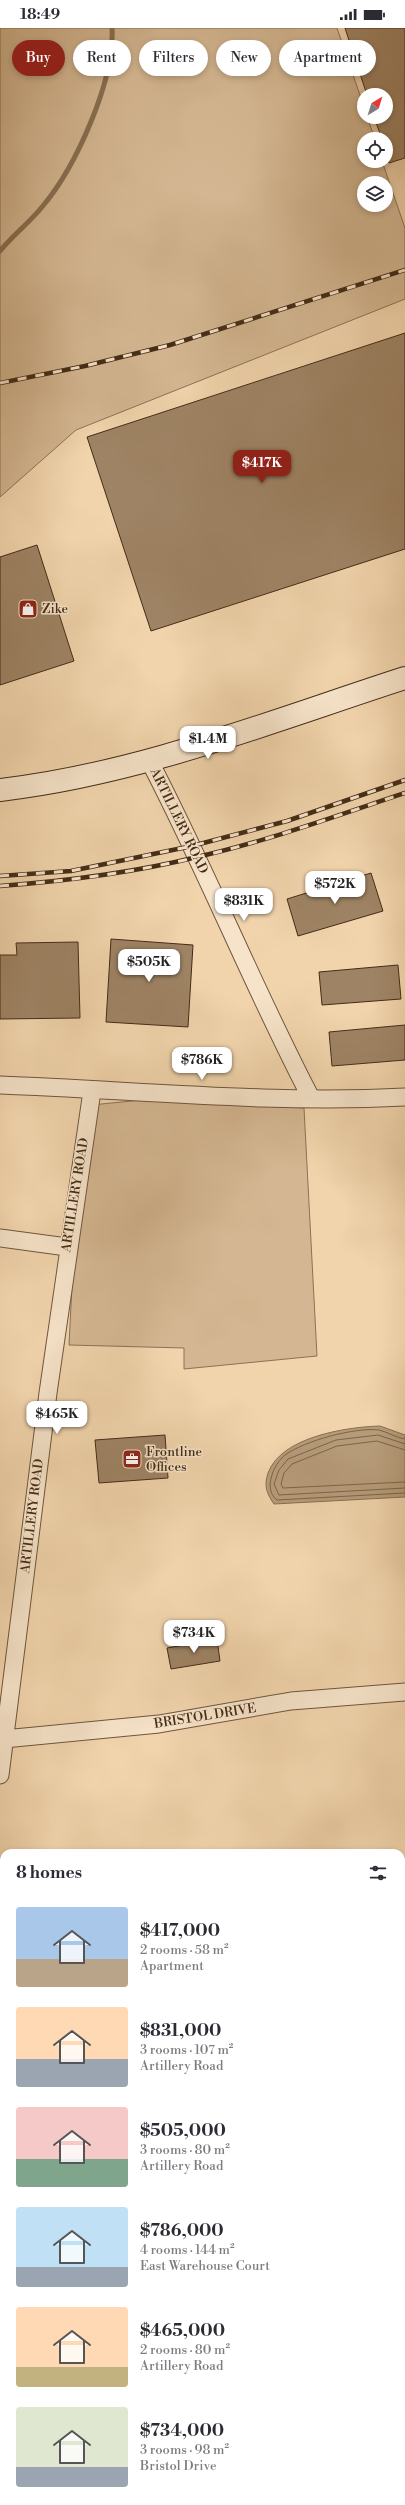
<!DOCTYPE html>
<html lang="en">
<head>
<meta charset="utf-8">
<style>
  body { margin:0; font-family:"Libre Bodoni",serif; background:#f2f2f3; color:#2b2b33; height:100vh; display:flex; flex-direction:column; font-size:15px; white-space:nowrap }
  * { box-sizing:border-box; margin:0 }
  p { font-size:13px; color:#7c7c81 }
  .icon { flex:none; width:22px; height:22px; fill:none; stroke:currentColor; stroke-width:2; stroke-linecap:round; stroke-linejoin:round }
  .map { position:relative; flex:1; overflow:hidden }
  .side { position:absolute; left:0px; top:1821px; width:405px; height:656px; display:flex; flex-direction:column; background:#fff; border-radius:12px 12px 0 0; box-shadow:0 2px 6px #0003 }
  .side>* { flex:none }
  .banner { position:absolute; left:12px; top:12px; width:381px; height:36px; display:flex; gap:8px }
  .needle { width:26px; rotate:38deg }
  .controls { position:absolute; left:357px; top:60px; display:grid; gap:8px }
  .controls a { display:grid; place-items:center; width:36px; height:36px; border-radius:50%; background:#fff; box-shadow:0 2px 6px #0003; font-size:20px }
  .price { position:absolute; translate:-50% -34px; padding:0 9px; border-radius:8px; background:#fff; color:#222; font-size:13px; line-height:26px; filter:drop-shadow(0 1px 2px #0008) }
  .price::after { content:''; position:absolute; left:50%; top:24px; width:12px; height:9px; margin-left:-6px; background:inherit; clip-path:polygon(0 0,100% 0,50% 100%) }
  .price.active { background:#8f2418; color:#fff }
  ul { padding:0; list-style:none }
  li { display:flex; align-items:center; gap:12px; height:100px; padding:0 16px }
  li span { display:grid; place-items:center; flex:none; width:112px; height:80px; border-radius:4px; color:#555 }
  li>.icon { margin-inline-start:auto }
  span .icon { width:48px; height:48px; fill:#fffc; stroke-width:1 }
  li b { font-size:17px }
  h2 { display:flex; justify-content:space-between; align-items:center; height:48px; padding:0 16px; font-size:17px }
  .tag { padding:0 14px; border-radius:18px; background:#fff; box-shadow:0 2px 6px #0003; font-size:14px; line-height:36px }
  .tag.active { background:#8f2418; color:#fff }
  .status { display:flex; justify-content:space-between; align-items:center; height:28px; padding:0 20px; background:#fff; direction:ltr }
  .status svg { height:11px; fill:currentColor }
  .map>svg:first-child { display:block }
  .green { fill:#d4b792; stroke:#8c7254; fill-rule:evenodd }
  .water { fill:#b69b79; stroke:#886f51 }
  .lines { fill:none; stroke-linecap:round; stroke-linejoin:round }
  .shore { stroke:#7d6448; stroke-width:1 }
  .stream { stroke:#886f51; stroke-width:5 }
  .building { fill:#9e8364; stroke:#442c16 }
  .street-casing { stroke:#6f563c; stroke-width:19 }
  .secondary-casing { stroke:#442c16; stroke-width:24 }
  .street { stroke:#f6e3c9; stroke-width:17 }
  .secondary { stroke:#f6e3c9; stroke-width:22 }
  .rail-casing { stroke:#442c16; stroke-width:4.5 }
  .rail { stroke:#f6e3c9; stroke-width:3; stroke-dasharray:9; stroke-linecap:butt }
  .labels { text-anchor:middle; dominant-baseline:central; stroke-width:3; stroke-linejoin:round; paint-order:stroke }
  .poi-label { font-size:13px; fill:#442c16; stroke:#f6e3c9; text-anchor:start }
  .street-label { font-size:13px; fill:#442c16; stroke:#f6e3c9 }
</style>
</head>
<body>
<div class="status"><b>18:49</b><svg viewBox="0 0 49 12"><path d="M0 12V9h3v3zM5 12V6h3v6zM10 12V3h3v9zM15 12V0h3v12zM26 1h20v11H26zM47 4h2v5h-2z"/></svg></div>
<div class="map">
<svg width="405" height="2477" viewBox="0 0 405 2477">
  <rect width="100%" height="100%" fill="#f1d4ac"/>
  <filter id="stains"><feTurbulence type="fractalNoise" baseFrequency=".005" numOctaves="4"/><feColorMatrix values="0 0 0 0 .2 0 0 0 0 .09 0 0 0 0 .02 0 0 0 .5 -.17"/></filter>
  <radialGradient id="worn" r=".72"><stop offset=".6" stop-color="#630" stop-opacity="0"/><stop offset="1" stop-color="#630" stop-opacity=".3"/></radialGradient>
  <path class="green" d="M0 0H337L364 79V89H367L375 111H364V133H382L405 200V271L76 402 0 469ZM364 155H386V177H364Z
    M142 1072 304 1080 317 1328 184 1341V1320L69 1317 81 1078Z"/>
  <path class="water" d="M380 1398 405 1407V1469L274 1476C266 1465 264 1457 268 1445 281 1409 346 1399 380 1398Z"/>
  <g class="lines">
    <path class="shore" d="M405 1411C396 1410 388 1404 379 1402 355 1399 304 1413 285 1427 279 1432 274 1440 272 1447 269 1456 269 1466 277 1472L405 1465
      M405 1416 378 1407 336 1412 288 1431 279 1442 274 1456 279 1467 405 1460
      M405 1422 377 1413 337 1418 292 1436 284 1445 281 1456 283 1460 405 1454"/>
    <path class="stream" d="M0 223C13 207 29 195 42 179 76 139 115 52 112 0"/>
  </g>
  <path class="building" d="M345 0H405V130L389 135 386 125V111H382L374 89H386V67H367Z
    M405 305V521L151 603 87 409Z
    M37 517 74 633 0 657V529Z
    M371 845 383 883 298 908 287 871Z
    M111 911 193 917 188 999 106 994Z
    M78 914 80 990 0 991V927H17L16 915Z
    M398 937 401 971 322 977 319 944Z
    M405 997V1032L332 1038 329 1004Z
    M165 1407 168 1450 99 1455 95 1412Z
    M217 1611 220 1633 171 1641 167 1620Z"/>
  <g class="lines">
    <defs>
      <path id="street" d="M149 732C207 843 253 959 311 1070
        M0 1057C135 1062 270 1076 405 1069
        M0 1210 67 1219
        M4 1711 159 1696 291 1673 405 1664
        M0 1747 48 1365 92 1063
        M401 1928H405
        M0 1967H4"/>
      <path id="secondary" d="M0 762C139 746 272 693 405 650"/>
    </defs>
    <use href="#street" class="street-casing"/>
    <use href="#secondary" class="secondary-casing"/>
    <use href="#street" class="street"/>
    <use href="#secondary" class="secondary"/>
    <defs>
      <path id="rail" d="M0 355 85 338 170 317 405 242
        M0 848 71 843 192 818 287 793 405 752
        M0 858C66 853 132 845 197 829 268 813 336 788 405 765"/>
    </defs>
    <use href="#rail" class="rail-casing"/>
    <use href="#rail" class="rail"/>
  </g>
  <defs>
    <symbol id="shop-square" viewBox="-11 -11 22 22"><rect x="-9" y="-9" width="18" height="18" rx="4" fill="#8f2418" stroke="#f6e3c9"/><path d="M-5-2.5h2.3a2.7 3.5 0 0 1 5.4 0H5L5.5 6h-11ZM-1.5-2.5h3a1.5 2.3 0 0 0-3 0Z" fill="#fff"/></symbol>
    <symbol id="office-square" viewBox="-11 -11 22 22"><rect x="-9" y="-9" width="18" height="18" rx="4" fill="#8f2418" stroke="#f6e3c9"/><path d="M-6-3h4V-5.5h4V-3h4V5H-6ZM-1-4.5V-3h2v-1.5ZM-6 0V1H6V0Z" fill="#fff"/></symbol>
  </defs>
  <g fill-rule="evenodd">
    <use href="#shop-square" x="17" y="570" width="22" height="22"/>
    <use href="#office-square" x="121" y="1420" width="22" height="22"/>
  </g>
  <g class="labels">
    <g class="poi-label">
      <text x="42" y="581">Zike</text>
      <text x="146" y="1424">Frontline<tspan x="146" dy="15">Offices</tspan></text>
    </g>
    <g class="street-label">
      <text transform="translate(179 793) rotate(64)">ARTILLERY ROAD</text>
      <text transform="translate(75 1167) rotate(-81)">ARTILLERY ROAD</text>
      <text transform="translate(32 1488) rotate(-83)">ARTILLERY ROAD</text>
      <text transform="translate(205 1688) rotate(-9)">BRISTOL DRIVE</text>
    </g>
  </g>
  <rect width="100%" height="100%" filter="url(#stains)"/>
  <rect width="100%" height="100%" fill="url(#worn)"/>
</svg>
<div class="controls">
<a><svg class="needle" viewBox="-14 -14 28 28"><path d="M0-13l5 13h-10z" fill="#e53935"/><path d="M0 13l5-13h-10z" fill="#7c7c81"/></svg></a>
<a><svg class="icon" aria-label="locate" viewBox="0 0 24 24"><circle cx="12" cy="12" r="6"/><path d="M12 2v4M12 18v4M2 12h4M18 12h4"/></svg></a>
<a><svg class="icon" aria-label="layers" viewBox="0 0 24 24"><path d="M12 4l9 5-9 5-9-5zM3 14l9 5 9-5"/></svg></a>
</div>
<b class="price active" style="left:262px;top:456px">$417K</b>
<b class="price" style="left:208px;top:732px">$1.4M</b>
<b class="price" style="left:335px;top:877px">$572K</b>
<b class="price" style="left:244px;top:894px">$831K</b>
<b class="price" style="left:149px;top:955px">$505K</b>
<b class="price" style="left:202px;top:1053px">$786K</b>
<b class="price" style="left:57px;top:1407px">$465K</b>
<b class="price" style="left:194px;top:1626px">$734K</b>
<div class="banner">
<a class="tag active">Buy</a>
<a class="tag">Rent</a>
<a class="tag">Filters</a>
<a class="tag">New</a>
<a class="tag">Apartment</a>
</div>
<section class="side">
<h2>8 homes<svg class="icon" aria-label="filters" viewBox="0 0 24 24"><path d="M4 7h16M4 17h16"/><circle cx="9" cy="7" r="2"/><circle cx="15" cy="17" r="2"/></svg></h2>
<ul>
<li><span style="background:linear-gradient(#a9c7e8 65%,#b9a48a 0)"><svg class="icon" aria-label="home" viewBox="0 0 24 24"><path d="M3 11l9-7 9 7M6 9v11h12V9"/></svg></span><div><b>$417,000</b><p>2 rooms · 58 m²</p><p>Apartment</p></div></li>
<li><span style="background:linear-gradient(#ffd9b3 65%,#9aa5b1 0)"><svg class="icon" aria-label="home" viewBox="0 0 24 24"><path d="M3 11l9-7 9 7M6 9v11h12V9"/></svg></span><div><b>$831,000</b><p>3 rooms · 107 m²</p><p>Artillery Road</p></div></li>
<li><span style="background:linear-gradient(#f6c9c9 65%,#7fa58c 0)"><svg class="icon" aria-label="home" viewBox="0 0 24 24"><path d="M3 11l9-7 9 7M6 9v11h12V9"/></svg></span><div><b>$505,000</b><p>3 rooms · 80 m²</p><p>Artillery Road</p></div></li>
<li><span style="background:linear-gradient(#bfe0f5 75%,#9aa5b1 0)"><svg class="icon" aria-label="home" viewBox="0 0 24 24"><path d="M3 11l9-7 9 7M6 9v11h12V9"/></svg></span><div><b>$786,000</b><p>4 rooms · 144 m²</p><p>East Warehouse Court</p></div></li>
<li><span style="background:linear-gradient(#ffd9b3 75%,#c2b280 0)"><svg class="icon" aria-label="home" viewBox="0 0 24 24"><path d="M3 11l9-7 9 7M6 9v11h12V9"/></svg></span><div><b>$465,000</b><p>2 rooms · 80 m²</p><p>Artillery Road</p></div></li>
<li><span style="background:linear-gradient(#dfe7d0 75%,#9aa5b1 0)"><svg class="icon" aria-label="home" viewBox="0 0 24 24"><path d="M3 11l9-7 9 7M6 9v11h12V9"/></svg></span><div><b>$734,000</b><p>3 rooms · 98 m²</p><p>Bristol Drive</p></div></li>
</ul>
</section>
</div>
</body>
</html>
